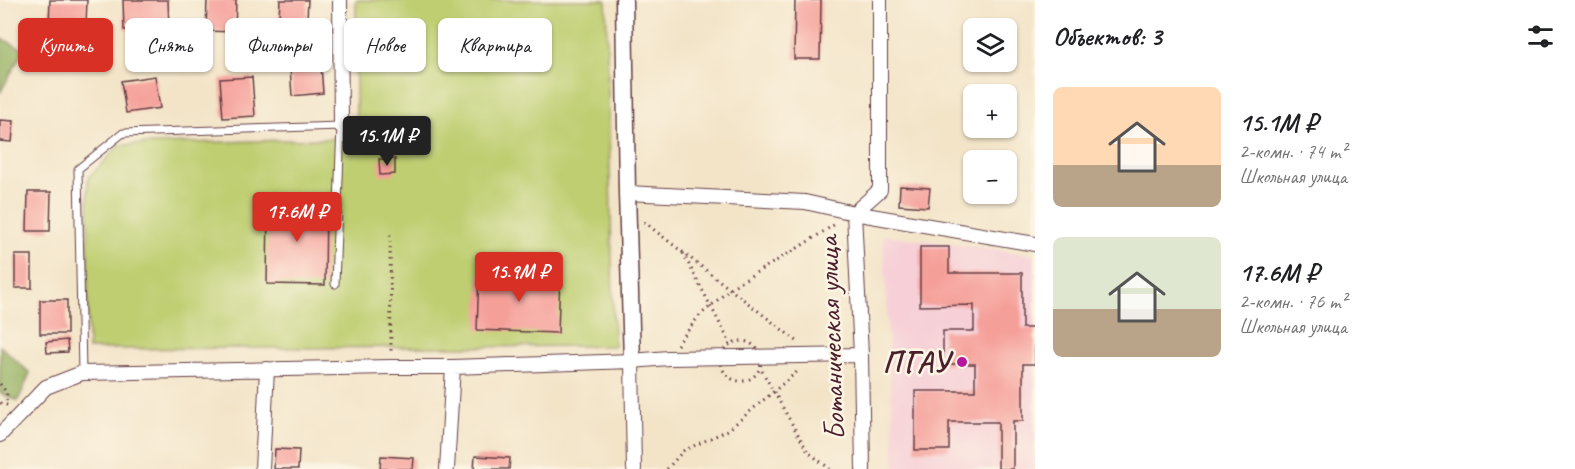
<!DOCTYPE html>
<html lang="ru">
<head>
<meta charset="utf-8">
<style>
  body { margin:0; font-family:Caveat,sans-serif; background:#f6f6f6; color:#202124; height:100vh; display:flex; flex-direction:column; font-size:22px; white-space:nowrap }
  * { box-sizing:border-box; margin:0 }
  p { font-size:20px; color:#757577 }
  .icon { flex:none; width:33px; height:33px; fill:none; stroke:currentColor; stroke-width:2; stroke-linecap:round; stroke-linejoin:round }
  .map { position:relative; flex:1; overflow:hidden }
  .panel { display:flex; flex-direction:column; background:#fff; width:540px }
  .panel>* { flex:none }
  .banner { position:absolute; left:18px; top:18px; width:570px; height:54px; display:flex; gap:12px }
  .tools { position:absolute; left:963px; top:18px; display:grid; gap:12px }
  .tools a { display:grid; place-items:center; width:54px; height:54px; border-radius:9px; background:#fff; box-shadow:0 2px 4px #0004; font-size:30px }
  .price { position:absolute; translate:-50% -51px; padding:0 14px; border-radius:6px; background:#d93025; color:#fff; font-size:20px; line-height:39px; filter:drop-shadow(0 2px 3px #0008) }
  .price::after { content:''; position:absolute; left:50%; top:36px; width:18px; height:14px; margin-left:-9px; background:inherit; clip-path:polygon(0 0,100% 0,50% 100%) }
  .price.current { background:#222; color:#fff }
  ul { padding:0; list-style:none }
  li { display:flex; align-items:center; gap:18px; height:150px; padding:0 18px }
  li span { display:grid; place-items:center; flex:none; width:168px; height:120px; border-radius:9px; color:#555 }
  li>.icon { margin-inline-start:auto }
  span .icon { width:72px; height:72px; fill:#fffc; stroke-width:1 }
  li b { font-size:26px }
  h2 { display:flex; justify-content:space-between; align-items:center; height:72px; padding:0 18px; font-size:26px }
  .chip { padding:0 21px; border-radius:9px; background:#fff; box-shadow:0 2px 4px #0004; font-size:21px; line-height:54px }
  .chip.current { background:#d93025; color:#fff }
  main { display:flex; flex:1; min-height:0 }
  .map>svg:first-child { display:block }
  .built { fill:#f6cfd7 }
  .green { fill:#bece70; stroke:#84764e; stroke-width:1.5 }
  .forest { fill:#96b162; stroke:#706846; stroke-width:1.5 }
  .building { fill:#f59f99 }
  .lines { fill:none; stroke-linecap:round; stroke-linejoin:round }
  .service-casing { stroke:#633d43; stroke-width:9 }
  .minor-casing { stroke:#633d43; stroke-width:16 }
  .tertiary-casing { stroke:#633d43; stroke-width:19 }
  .path { stroke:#633d43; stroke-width:3; stroke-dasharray:1.5 4.5; stroke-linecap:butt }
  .service { stroke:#fff; stroke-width:7 }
  .minor { stroke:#fff; stroke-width:14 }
  .tertiary { stroke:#fff; stroke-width:16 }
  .poi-dot { fill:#b5179e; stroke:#fcf5e5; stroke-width:2 }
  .labels { text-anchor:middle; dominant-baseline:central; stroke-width:5; stroke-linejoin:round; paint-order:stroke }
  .street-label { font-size:30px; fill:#4a1f2b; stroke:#fcf5e5 }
  .poi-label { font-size:30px; font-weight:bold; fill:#4a1f2b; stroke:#fcf5e5; text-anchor:end }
</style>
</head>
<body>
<main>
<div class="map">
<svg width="1035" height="469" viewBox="0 0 1035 469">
  <rect width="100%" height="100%" fill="#fcf5e5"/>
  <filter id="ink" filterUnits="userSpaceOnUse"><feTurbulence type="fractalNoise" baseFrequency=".0167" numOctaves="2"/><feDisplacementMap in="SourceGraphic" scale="12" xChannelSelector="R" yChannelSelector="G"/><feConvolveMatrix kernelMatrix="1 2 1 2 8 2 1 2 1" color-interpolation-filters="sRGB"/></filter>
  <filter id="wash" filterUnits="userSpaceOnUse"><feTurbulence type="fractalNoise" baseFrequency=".008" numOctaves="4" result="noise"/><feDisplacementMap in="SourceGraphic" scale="24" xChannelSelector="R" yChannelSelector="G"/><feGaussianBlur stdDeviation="1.35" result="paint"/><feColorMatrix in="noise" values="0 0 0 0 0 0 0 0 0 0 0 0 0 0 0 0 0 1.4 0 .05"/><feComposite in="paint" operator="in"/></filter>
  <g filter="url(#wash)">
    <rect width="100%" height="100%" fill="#f3e4c8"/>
    <path class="built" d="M883 235 1035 255V469H895Z"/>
    <path class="green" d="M356 0H606L614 346 88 349V178L120 145 356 138Z"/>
    <path class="forest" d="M0 38 24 49 0 93Z
      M0 346 30 373 18 401 0 393Z"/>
    <g id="blocks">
      <path class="building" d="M50 0H87L86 25 49 24Z
        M123 0H168L169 29 124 30Z
        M207 0H236L235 32 206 31Z
        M280 0H308L307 19 279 18Z
        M795 0H821L820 59H794Z
        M321 65 323 93 292 96 290 68Z
        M155 76 160 108 126 113 121 81Z
        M252 77 255 116 223 118 220 79Z
        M0 120 14 121 12 142 0 141Z
        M379 159H395V174L380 175Z
        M900 186 930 188 928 207 899 205Z
        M28 192H51L50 231H27Z
        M268 202H326L325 285 267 284Z
        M920 247H949V273H1022V328H1035V364H1023V421H1013V469H998V422H949V450H915V391H975V364H943V331H974V305L920 306Z
        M15 255H32V288H15Z
        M479 273 560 275 558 333 477 330Z
        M40 300H67V334H40Z
        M67 340 68 352 47 353 46 342Z
        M275 449 299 450 298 469H274Z
        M381 456 414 458 413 469H380Z
        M475 456 510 458 509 469H474Z"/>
    </g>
  </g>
  <g filter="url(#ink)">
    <use href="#blocks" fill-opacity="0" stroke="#633d43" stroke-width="1.5"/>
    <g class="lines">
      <defs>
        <path id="service" d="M82 373 78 169 123 133 341 126 335 284"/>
        <path id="minor" d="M340 0 341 126
          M627 193 805 202 854 213 1035 244
          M632 361 634 469
          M0 435 46 387 82 373 391 367H453L632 361 668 358 861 355
          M262 469 267 369
          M447 469 453 367
          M863 469 861 355 854 213 880 190V0"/>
        <path id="tertiary" d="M624 0 627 193 632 361"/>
      </defs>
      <use href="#service" class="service-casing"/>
      <use href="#minor" class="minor-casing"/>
      <use href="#tertiary" class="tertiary-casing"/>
      <path class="path" d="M644 222 798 342
        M390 235 391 353
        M683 253 730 343
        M721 361a20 20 0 1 1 40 0a20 20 0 1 1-40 0Z
        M677 345 698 317 735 285 793 251 837 223
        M762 371 808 452 830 469
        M0 384 7 393 6 404
        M0 403 10 406
        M667 469 683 451 728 430 798 371"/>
      <use href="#service" class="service"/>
      <use href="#minor" class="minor"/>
      <use href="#tertiary" class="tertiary"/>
    </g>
  </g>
  <circle class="poi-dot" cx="962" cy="362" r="6"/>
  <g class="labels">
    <g class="street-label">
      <text transform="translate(831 338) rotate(-92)">Ботаническая улица</text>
    </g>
    <g class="poi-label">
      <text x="950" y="362">ПГАУ</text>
    </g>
  </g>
</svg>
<div class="tools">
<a><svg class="icon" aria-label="layers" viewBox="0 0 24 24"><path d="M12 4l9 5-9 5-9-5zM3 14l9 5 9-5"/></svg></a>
<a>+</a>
<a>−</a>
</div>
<b class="price current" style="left:387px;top:167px">15.1M ₽</b>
<b class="price" style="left:297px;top:243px">17.6M ₽</b>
<b class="price" style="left:519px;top:303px">15.9M ₽</b>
<div class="banner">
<a class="chip current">Купить</a>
<a class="chip">Снять</a>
<a class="chip">Фильтры</a>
<a class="chip">Новое</a>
<a class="chip">Квартира</a>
</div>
</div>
<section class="panel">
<h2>Объектов: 3<svg class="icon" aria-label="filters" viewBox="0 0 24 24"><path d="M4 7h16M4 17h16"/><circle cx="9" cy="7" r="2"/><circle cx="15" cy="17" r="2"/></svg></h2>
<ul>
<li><span style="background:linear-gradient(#ffd9b3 65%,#b9a48a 0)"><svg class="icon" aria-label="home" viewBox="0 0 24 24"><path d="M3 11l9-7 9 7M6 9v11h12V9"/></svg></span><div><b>15.1M ₽</b><p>2-комн. · 74 m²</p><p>Школьная улица</p></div></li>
<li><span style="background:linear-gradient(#dfe7d0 60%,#b9a48a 0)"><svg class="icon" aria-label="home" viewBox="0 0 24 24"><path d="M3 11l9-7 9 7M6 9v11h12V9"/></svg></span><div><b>17.6M ₽</b><p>2-комн. · 76 m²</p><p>Школьная улица</p></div></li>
</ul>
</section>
</main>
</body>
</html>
